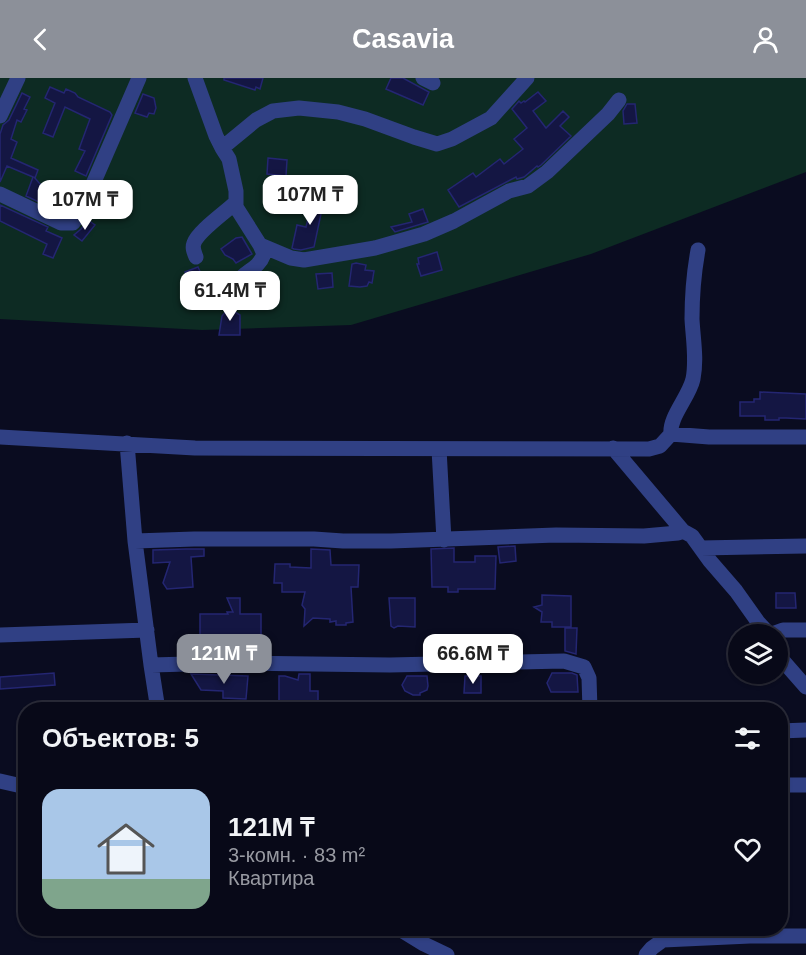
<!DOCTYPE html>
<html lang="ru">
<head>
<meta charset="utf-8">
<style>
  body { margin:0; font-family:Arial,sans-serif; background:#161725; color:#f1f3f6; height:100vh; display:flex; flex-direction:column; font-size:22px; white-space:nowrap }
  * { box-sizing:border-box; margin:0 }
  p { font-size:20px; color:#989aa2 }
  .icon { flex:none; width:33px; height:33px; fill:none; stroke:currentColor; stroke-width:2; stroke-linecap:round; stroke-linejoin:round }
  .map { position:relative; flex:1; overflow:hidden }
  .drawer { position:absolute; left:18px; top:624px; width:770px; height:234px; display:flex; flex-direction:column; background:#080918; border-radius:24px; box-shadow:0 2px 4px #0004,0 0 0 2px #292a37 }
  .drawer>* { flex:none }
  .buttons { position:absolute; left:728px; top:546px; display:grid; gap:12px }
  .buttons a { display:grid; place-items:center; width:60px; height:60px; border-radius:50%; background:#080918; box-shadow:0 2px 4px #0004,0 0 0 2px #292a37; font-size:30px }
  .price { position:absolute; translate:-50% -51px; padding:0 14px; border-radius:12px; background:#fff; color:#222; font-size:20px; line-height:39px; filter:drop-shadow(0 2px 3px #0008) }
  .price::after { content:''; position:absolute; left:50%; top:36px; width:18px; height:14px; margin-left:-9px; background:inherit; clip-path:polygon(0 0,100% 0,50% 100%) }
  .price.on { background:#8c9099; color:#fff }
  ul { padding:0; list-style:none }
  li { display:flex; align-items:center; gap:18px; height:150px; padding:0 24px }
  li+li { border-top:2px solid #292a37 }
  li span { display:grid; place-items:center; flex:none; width:168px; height:120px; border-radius:18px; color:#555 }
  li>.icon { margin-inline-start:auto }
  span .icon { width:72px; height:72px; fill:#fffc; stroke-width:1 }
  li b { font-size:26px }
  h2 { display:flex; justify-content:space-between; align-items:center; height:72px; padding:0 24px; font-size:26px }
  header { display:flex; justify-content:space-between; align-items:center; height:78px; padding:0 24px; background:#8c9099; color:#fff; font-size:27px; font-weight:600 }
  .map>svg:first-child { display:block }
  .green { fill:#0d2b23 }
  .building { fill:#141643; stroke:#242672; stroke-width:1.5 }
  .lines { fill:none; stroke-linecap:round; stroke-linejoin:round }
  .minor { stroke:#304084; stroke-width:15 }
</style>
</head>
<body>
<header><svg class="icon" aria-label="back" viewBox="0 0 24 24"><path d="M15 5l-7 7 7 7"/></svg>Casavia<svg class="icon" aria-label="person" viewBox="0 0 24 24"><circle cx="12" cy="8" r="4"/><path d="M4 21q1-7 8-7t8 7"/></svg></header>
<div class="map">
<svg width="806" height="877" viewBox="0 0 806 877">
  <rect width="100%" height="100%" fill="#0a0c20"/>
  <path class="green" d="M0 0H806V94L591 176 351 247 202 252 0 241Z"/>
  <path class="building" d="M224 0H263L260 11 256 9 255 12 224 2Z
    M391 0H403L429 14 423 27 386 11Z
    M50 9 64 15 66 11 75 15 78 19 110 34 112 37 86 98 75 93 85 73 79 71 90 41 65 29 53 59 43 55 55 25 45 20Z
    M538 14 546 23 533 33 546 50 563 33 569 39 560 48 571 58 541 87 538 89 537 88 524 99 517 101 516 99 459 129 448 112 473 95 476 99 500 81 504 86 523 71 514 61 527 50 512 31 519 23 521 25 524 23 525 24Z
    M22 15 30 19 24 31 27 32 21 44 17 42 11 61 17 64 11 80 38 92 35 100 34 99 46 113 41 125 26 118 33 99 7 88 0 104V56L3 47 9 42Z
    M143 16 154 20 156 30 154 36 149 35 147 39 135 35Z
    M627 26H635L637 45 624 46 623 33Z
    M268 80 287 82 286 98 267 96Z
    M314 115 325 117 314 169 301 172 294 171 292 170 297 147 306 149Z
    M0 127 48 149 46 153 62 160 53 180 43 176 47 166 0 143Z
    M423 131 428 144 395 154 391 149 412 144 409 136Z
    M88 142 95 147 82 163 74 157 81 151Z
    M242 159 252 176 236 185 233 181 225 177 221 171 236 160Z
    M437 174 442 192 421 198 417 186H419L418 180Z
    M356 185 366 187 365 192 374 193 372 205 369 204 367 208 360 209 349 208 352 186Z
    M198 189 204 202 190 207 185 194Z
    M332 195 333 209 318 211 316 196Z
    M235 222V234L240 237V257H219L222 238Z
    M760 314 806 316V341L786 340H779V342H765V338H740V324H754V321H760Z
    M515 468 516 483 500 485 498 469Z
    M454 470V484H475V478H496L495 511H458V514H448V509H432L431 471Z
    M186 471H204V478L191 479 193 509 167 511 163 505 170 484 153 485V472Z
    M311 471 330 472 331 487H359L358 509H351L353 544 346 545V547H336V543L330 544V541L313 540 304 548 305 531 302 527 305 514H282V505H274L275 486H290V489L311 490Z
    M776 515H795L796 530H776Z
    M542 517 571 518V549H552V544H541L542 534 534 529 542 527Z
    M227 520H240V536H261V563H247V569H229V564H200V536H228L227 534H233Z
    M389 520H415V549L398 548 394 550 391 548Z
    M565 550H577L576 576 565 573Z
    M54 595 55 607 0 611V599Z
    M552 595H572L577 597 578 614H551L547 605Z
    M191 596 248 598 246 621 223 620V613L201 612Z
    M299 596H310V613H318V627L279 628V598H285L298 602Z
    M407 598H427L428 608 427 612 420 615V617H413L405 613 402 607Z
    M465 598H481V615H464Z"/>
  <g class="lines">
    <path class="minor" d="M195 0 216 58 222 70 229 81 236 113V129L260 167 291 180 304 182 375 170 424 156 454 143 509 113 528 108 547 94 608 36 619 22
      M423 0 433 5
      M0 38 18 0
      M222 70 256 42 273 33 299 30 338 34 365 41 414 59 437 66 452 61 491 40 527 0
      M0 116 61 145H73L80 136 139 0
      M196 179C194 174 192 170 194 165 198 153 226 134 236 124
      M236 207C244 191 257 194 264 176L260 167
      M671 356C669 339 689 319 693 301 697 281 693 261 692 241 692 218 694 194 698 172
      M0 359 195 370 649 371 660 368 671 356 709 359H806
      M127 365 135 463 151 587 158 632
      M439 371 444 462
      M683 453 692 458 710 483 736 513 758 544 769 556
      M135 463 194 461H314L343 463H391L556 457 644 458 678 455 683 453 613 370
      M701 470 806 468
      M772 556 783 552H806
      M0 557 147 552
      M777 576 806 609
      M151 587 225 585 390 587 564 583 584 589 589 600 590 632
      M780 653 806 652
      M0 703 26 709
      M780 707H806
      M398 850 424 866 447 877
      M646 877 652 870 663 862 750 858H806"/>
  </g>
</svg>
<div class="buttons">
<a><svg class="icon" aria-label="layers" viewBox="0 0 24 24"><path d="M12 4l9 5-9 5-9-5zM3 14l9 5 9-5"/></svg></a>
</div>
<b class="price" style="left:310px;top:148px">107M ₸</b>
<b class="price" style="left:85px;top:153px">107M ₸</b>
<b class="price" style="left:230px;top:244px">61.4M ₸</b>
<b class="price on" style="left:224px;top:607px">121M ₸</b>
<b class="price" style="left:473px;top:607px">66.6M ₸</b>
<section class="drawer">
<h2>Объектов: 5<svg class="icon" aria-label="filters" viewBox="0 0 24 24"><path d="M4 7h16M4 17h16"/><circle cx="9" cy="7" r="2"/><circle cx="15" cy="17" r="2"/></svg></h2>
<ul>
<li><span style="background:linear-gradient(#a9c7e8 75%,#7fa58c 0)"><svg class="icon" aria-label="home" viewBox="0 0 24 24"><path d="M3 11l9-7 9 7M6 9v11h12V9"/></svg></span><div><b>121M ₸</b><p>3-комн. · 83 m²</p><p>Квартира</p></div><svg class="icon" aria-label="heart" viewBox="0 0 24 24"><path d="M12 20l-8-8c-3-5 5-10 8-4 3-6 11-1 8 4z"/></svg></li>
</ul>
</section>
</div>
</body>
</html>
